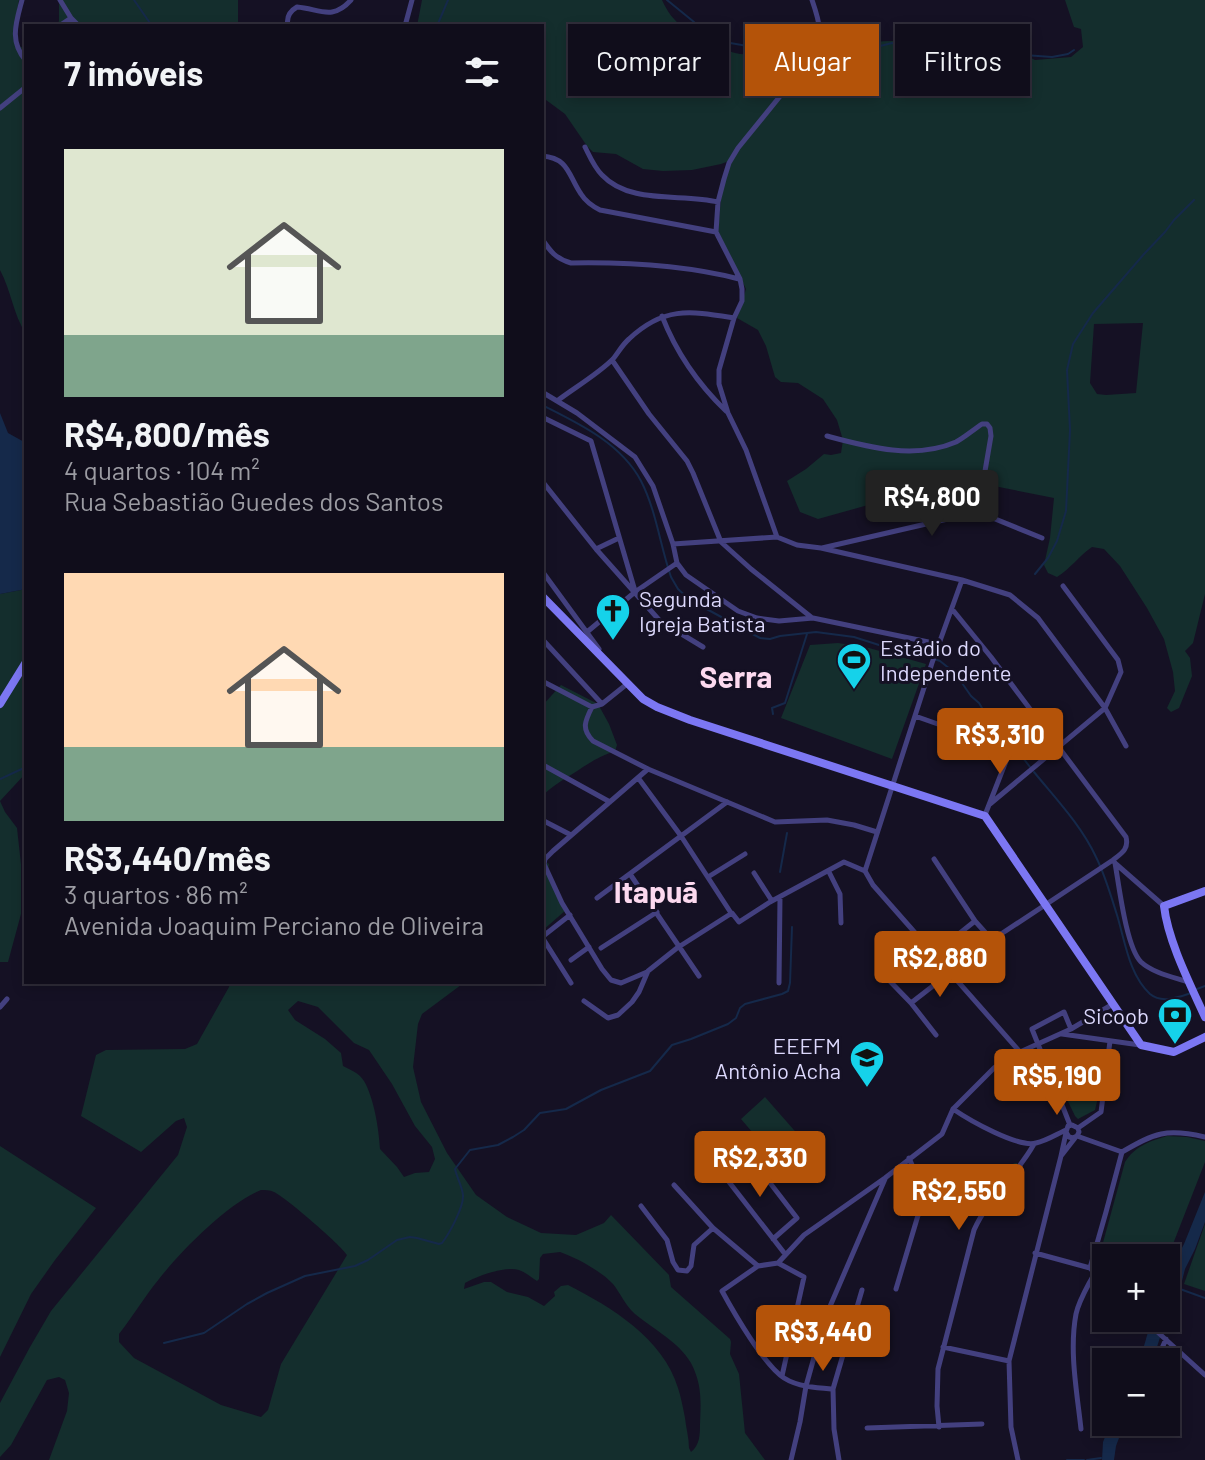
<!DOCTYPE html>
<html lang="pt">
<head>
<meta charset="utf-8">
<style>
  body { margin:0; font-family:Barlow,sans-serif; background:#1e1b28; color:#f1f3f6; height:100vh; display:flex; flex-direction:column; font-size:30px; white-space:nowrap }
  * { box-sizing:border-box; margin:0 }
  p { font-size:26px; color:#9c9ca3 }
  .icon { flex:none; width:44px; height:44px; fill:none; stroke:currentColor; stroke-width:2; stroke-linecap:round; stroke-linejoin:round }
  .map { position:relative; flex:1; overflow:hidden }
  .panel { position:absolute; left:24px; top:24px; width:520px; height:960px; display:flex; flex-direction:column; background:#100d1b; border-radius:0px; box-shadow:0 4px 12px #0003,0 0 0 2px #302d3a }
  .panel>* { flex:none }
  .guide { position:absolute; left:568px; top:24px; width:516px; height:72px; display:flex; gap:16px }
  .controls { position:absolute; left:1092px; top:1244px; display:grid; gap:16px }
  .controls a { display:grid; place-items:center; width:88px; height:88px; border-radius:0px; background:#100d1b; box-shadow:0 4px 12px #0003,0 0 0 2px #302d3a; font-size:40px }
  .price { position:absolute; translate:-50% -68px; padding:0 18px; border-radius:8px; background:#b45309; color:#fff; font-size:26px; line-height:52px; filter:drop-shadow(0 2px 4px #0008) }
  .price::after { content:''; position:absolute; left:50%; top:48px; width:24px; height:18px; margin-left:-12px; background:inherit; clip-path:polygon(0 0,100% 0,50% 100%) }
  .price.current { background:#222; color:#fff }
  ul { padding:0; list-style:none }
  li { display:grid; align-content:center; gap:16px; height:424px; padding:0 40px }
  li span { display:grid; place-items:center; height:248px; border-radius:0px; color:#555 }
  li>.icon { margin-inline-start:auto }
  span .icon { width:144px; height:144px; fill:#fffc; stroke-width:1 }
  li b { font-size:34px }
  h2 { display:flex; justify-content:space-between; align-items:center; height:96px; padding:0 40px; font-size:34px }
  .pill { padding:0 28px; border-radius:0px; background:#100d1b; box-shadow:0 4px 12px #0003,0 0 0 2px #302d3a; font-size:28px; line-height:72px }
  .pill.current { background:#b45309; color:#fff }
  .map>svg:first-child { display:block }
  .green { fill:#142e2d; fill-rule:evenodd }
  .water { fill:#15294a }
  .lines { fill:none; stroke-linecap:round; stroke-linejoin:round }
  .stream { stroke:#15294a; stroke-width:2 }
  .minor { stroke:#43407f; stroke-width:5 }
  .secondary { stroke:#7c77f3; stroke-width:8 }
  .labels { text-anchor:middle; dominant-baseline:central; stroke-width:6; stroke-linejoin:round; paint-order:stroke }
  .poi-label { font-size:22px; fill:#dcd8fc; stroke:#151124; text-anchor:start }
  .district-label { font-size:30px; font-weight:bold; fill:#fcd9ef; stroke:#151124 }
</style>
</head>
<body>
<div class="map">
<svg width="1205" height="1460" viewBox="0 0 1205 1460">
  <rect width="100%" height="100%" fill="#151124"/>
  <path class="green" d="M0 0H19L15 22 18 45 26 50V334C13 314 11 290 0 270Z
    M59 0H238V26H56L59 21Z
    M422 0H662C673 25 690 33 713 44 725 49 736 56 749 54 765 52 781 38 797 38 807 37 816 47 824 53 847 49 869 41 892 41 903 40 912 47 923 46 944 45 964 29 984 34L1035 60 1071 57 1083 47 1081 29 1074 27 1065 0H1205V594L1193 643 1185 651 1190 658 1192 676 1179 708 1171 712 1167 708 1175 691 1173 672 1164 639 1147 608 1120 566 1104 549 1092 547C1079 556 1070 569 1057 577L1048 573 1044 565 1050 538 1054 498 989 485 983 473 818 519 800 512 787 481 806 469 824 454 831 455 841 453 843 440 837 420 823 399 798 383 781 382 775 377 766 346 758 330 737 318 746 289 718 232 721 198 729 161 721 164 692 170 663 171 643 169 616 154 593 152 587 146 565 114 542 97V26H417ZM1143 323 1136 393 1106 395 1097 394 1090 383 1094 324Z
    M26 589V773L0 801 5 812 17 828 21 864V914L8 962H0V594Z
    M838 643 869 648 926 664 892 759 781 718 810 645Z
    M561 685 598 704 609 724 617 745 615 751C598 757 589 763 574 773 560 782 554 785 542 796V706Z
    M542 859 549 864 548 871 566 910 542 931Z
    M230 982H465L422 1014 418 1024 413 1067 421 1102 447 1153 476 1195 507 1217 541 1233 576 1235 604 1223 611 1215 669 1275 671 1287 730 1339 731 1342 730 1354 739 1374 745 1433 765 1460H49L67 1411 69 1393 65 1380 59 1377 47 1380 11 1445 0 1457V1403L30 1347 51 1311 178 1155 187 1127 184 1118 176 1121 141 1152 81 1116 96 1055 106 1050 185 1049 197 1044 229 987ZM298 1001 318 1007 354 1043 369 1050 392 1084 415 1126 432 1147 435 1159 429 1172 415 1173 404 1177 397 1167 380 1149C379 1130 374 1098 364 1081 359 1073 351 1070 343 1066L341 1053 325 1039 295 1020 288 1010ZM261 1190C265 1190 270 1190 274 1192 285 1197 341 1245 347 1255L281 1364 268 1410 261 1417 221 1405 134 1358 119 1342V1334C133 1316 145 1296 159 1279 182 1250 227 1204 261 1190ZM560 1252C577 1258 601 1271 613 1284 621 1294 625 1305 635 1314 653 1329 679 1342 691 1363 702 1384 701 1401 700 1424 700 1434 700 1445 691 1452L689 1448C689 1438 686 1428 685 1418 683 1408 681 1397 678 1388 663 1338 611 1307 568 1285L561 1286 554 1292 555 1296 544 1306 528 1297 507 1292 491 1282H484L464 1289 465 1283C477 1276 505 1266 519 1270 525 1272 531 1277 537 1281L539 1279 540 1258 543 1254Z
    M1061 1087 1099 1093 1095 1110 1078 1119 1075 1116Z
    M765 1097 801 1138 776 1160 741 1119Z
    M1167 1136 1187 1137 1205 1141V1162L1166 1262V1258H1106V1282L1100 1277 1098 1261 1125 1162C1135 1146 1150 1141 1167 1136Z
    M0 1146 96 1208 55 1260 31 1294 0 1357Z
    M1015 1163H1017L1018 1167 984 1206 982 1207 980 1204C987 1181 992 1172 1015 1163Z
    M1205 1224V1291L1184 1284Z"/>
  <path class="water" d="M0 413 8 433 26 443V589L0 594Z
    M1205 1192V1222L1195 1249 1185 1269 1179 1293 1166 1318V1286L1171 1269 1184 1244Z
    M1152 1318H1166L1157 1347 1150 1362H1137L1144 1346Z
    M1111 1422H1125L1116 1446 1114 1460H1102L1103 1442Z"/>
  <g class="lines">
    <path class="stream" d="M134 0 152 26
      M667 0 694 22 705 36 713 40 759 48 781 43 793 42 828 56 845 55 892 43 905 44 932 49 970 39 980 41 1004 51 1024 55 1052 57 1068 54 1074 50
      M437 26 448 0
      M542 405C578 423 621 443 641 481 656 510 660 545 671 577L678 589 690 600 760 638 770 639 780 636 816 632 854 637 879 645 914 652 940 661 955 673 971 696 979 703 995 729 1020 754 1030 767
      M1035 574 1048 558 1057 541 1066 511 1070 430 1067 370 1073 344 1093 313 1144 254 1165 232 1174 220 1194 200
      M773 714 772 708 785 703 807 634
      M1034 772C1056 799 1081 825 1096 857 1105 875 1111 896 1117 915 1125 941 1129 975 1150 994 1162 1004 1179 997 1191 993
      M0 779 26 767
      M780 872 787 833
      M1197 989 1205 986
      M1180 1289 1205 1298
      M164 1343 204 1333 247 1304 267 1293 305 1276 355 1266 368 1260 397 1240 410 1237 417 1238 439 1244 442 1243C449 1234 464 1207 463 1195 462 1186 457 1178 455 1169L470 1150 498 1145 513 1137 524 1130 540 1113 566 1109 601 1090 650 1071 672 1045 691 1039 728 1024 736 1018 740 1008 745 1004 782 994 788 991 790 983 792 927
      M1067 1460H1084
      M1087 1460 1101 1458"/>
    <path class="minor" d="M22 0C16 23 9 41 26 61
      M60 0 71 18 79 26
      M59 26 71 18
      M288 26C286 17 290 11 297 7 320 9 332 21 351 0
      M405 26 412 0
      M0 108 26 87
      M585 147C590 157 594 167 602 175 630 205 682 193 718 202
      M542 156C569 158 568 175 581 194 586 202 592 206 600 210L716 232
      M542 239C550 251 556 259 571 263 628 262 684 265 739 279
      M662 316C676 352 698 384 726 411
      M612 360 649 414 687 461 693 473 721 542 751 569 811 617
      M542 392 577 413 635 457 653 486 673 544 677 563 686 575 738 611 757 618 779 621 813 618 938 644
      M557 401C574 388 598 374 613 359 618 353 622 345 629 339 664 306 690 311 734 318
      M542 417 591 441 635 591
      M827 436C868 447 914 460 956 442 965 437 973 430 982 424H987L990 428 991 436 978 512
      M542 481 596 549 660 621 703 647
      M777 537 746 450 728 413 719 384V370L734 318 742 301V289L740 279 716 232 718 202 724 179 729 163 738 148 811 58C824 36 820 23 812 0
      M673 544 777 537 797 545 821 548 962 580 1010 595 1038 618 1105 708 1126 746
      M822 548 978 512 1042 538
      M596 549 619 538
      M542 571 599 649
      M587 632 635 592 677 563
      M543 640 602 704
      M542 681 592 707 602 704 627 684
      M592 707C585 721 581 729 593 741L648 769 775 822 827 820 854 825 877 832
      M915 716 1003 747 1010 751 985 815
      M543 765 610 802
      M639 779 681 836 731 913
      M990 804 1105 708 1121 672 1118 660 1063 586
      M542 820 571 835
      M934 859 975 921 992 940
      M1113 860 1115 863C1119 885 1126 947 1141 962 1153 973 1173 977 1188 982
      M1116 864 1164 906
      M865 871 932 663 962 580
      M865 871 873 885 1020 1052
      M829 872 840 894 841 923
      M754 873 772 901
      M630 874 699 976
      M708 877 745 854
      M597 898 727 802
      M542 937 571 983
      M542 937 570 915
      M601 948 657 912
      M935 953 975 921
      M571 960 589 947
      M647 972 621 983 611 980 602 969 562 903 544 864 545 859 553 851 648 769
      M882 973 911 1003 936 1035
      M779 983 780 897
      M584 1001 608 1018 618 1015 632 1002 639 992 648 971 677 948 732 913 739 922 770 902 844 862 865 871
      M911 1003 992 940 1113 860C1122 853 1129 849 1126 837L991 657 952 609
      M0 1007 7 999
      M1062 1034 1140 1045
      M953 1109C969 1120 1018 1148 1036 1143 1046 1141 1057 1134 1066 1130
      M1070 1125 1032 1029 1064 1012 1071 1029
      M1078 1128 1101 1112 1110 1041
      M1066 1133 1061 1156 1075 1138
      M1077 1136 1079 1132 1078 1128 1072 1125 1068 1126 1066 1132 1069 1137 1073 1138 1077 1136 1122 1152 1106 1212 1090 1268
      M1122 1152C1155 1133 1166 1128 1205 1137
      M674 1185 713 1228 758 1266
      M641 1206 667 1240 673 1262 678 1270 687 1271 691 1266 694 1245 713 1228
      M773 1239 797 1218 737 1140 712 1160 785 1254
      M1035 1253 1090 1268
      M778 1263 804 1235 885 1178 942 1134 953 1109 994 1068 1020 1052 1071 1029 1113 1004
      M778 1263 758 1266 722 1291C734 1313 764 1365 784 1378 798 1387 818 1388 833 1389
      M778 1263 804 1277 782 1376
      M1090 1268 1106 1286
      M896 1289 922 1202 920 1183 909 1158
      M1142 1318 1205 1375
      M943 1347 1009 1361
      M1156 1362 1166 1339
      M939 1427 937 1406 938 1369 974 1230C988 1198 1017 1175 1034 1144
      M867 1428 982 1424
      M1081 1429C1077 1392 1069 1351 1076 1314 1079 1300 1088 1286 1094 1274
      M1129 1431 1133 1422
      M791 1460 800 1422 806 1386 825 1318 885 1179
      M839 1460 834 1429 833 1389 862 1290
      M1018 1460 1011 1427 1009 1361 1061 1156"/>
    <path class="secondary" d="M542 596 643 699 657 707 690 720 985 816 1141 1045 1174 1052 1205 1037
      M0 704 26 662
      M1205 891 1164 906C1168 941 1190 984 1205 1017"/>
  </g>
  <defs>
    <symbol id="church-pin" viewBox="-11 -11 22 30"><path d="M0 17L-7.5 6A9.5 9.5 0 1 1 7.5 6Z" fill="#15d2ea" stroke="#151124"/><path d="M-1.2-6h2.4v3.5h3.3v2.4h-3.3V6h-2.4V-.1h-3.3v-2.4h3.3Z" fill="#111"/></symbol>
    <symbol id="stadium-pin" viewBox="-11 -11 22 30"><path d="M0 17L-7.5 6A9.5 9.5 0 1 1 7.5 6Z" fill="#15d2ea" stroke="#151124"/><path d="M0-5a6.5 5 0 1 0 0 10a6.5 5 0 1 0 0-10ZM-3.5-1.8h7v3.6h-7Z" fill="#111"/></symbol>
    <symbol id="bank-pin" viewBox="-11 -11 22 30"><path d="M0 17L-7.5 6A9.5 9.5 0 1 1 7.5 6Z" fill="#15d2ea" stroke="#151124"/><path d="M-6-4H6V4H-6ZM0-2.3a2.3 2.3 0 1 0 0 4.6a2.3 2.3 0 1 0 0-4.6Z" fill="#111"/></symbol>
    <symbol id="school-pin" viewBox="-11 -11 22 30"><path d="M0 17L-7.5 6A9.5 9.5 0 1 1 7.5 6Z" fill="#15d2ea" stroke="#151124"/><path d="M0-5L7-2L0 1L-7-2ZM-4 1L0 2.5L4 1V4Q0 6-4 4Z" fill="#111"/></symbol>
  </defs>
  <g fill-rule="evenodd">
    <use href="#church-pin" x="593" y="591" width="40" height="54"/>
    <use href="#stadium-pin" x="834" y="640" width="40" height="54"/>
    <use href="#bank-pin" x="1155" y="995" width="40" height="54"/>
    <use href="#school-pin" x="847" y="1038" width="40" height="54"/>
  </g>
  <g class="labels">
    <g class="poi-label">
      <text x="639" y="598">Segunda<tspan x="639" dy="25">Igreja Batista</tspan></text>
      <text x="880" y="647">Estádio do<tspan x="880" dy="25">Independente</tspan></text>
      <text x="1149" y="1015" text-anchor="end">Sicoob</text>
      <text x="841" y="1045" text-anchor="end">EEEFM<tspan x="841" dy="25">Antônio Acha</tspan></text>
    </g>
    <g class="district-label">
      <text x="736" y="676">Serra</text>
      <text x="656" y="891">Itapuã</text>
    </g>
  </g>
</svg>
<div class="controls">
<a>+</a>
<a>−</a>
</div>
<b class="price current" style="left:932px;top:538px">R$4,800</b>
<b class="price" style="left:1000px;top:776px">R$3,310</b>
<b class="price" style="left:940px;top:999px">R$2,880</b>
<b class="price" style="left:1057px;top:1117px">R$5,190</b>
<b class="price" style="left:760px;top:1199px">R$2,330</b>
<b class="price" style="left:959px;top:1232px">R$2,550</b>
<b class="price" style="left:823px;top:1373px">R$3,440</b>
<div class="guide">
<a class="pill">Comprar</a>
<a class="pill current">Alugar</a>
<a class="pill">Filtros</a>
</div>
<section class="panel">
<h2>7 imóveis<svg class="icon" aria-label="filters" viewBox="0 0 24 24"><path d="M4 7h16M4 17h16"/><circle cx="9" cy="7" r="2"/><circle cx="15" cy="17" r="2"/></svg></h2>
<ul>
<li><span style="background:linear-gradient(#dfe7d0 75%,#7fa58c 0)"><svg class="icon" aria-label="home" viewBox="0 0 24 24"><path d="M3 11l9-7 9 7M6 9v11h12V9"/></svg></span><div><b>R$4,800/mês</b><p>4 quartos · 104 m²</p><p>Rua Sebastião Guedes dos Santos</p></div></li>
<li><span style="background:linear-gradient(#ffd9b3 70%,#7fa58c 0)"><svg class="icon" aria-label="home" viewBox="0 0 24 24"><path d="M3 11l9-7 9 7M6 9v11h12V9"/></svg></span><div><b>R$3,440/mês</b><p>3 quartos · 86 m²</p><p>Avenida Joaquim Perciano de Oliveira</p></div></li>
</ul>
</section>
</div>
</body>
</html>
